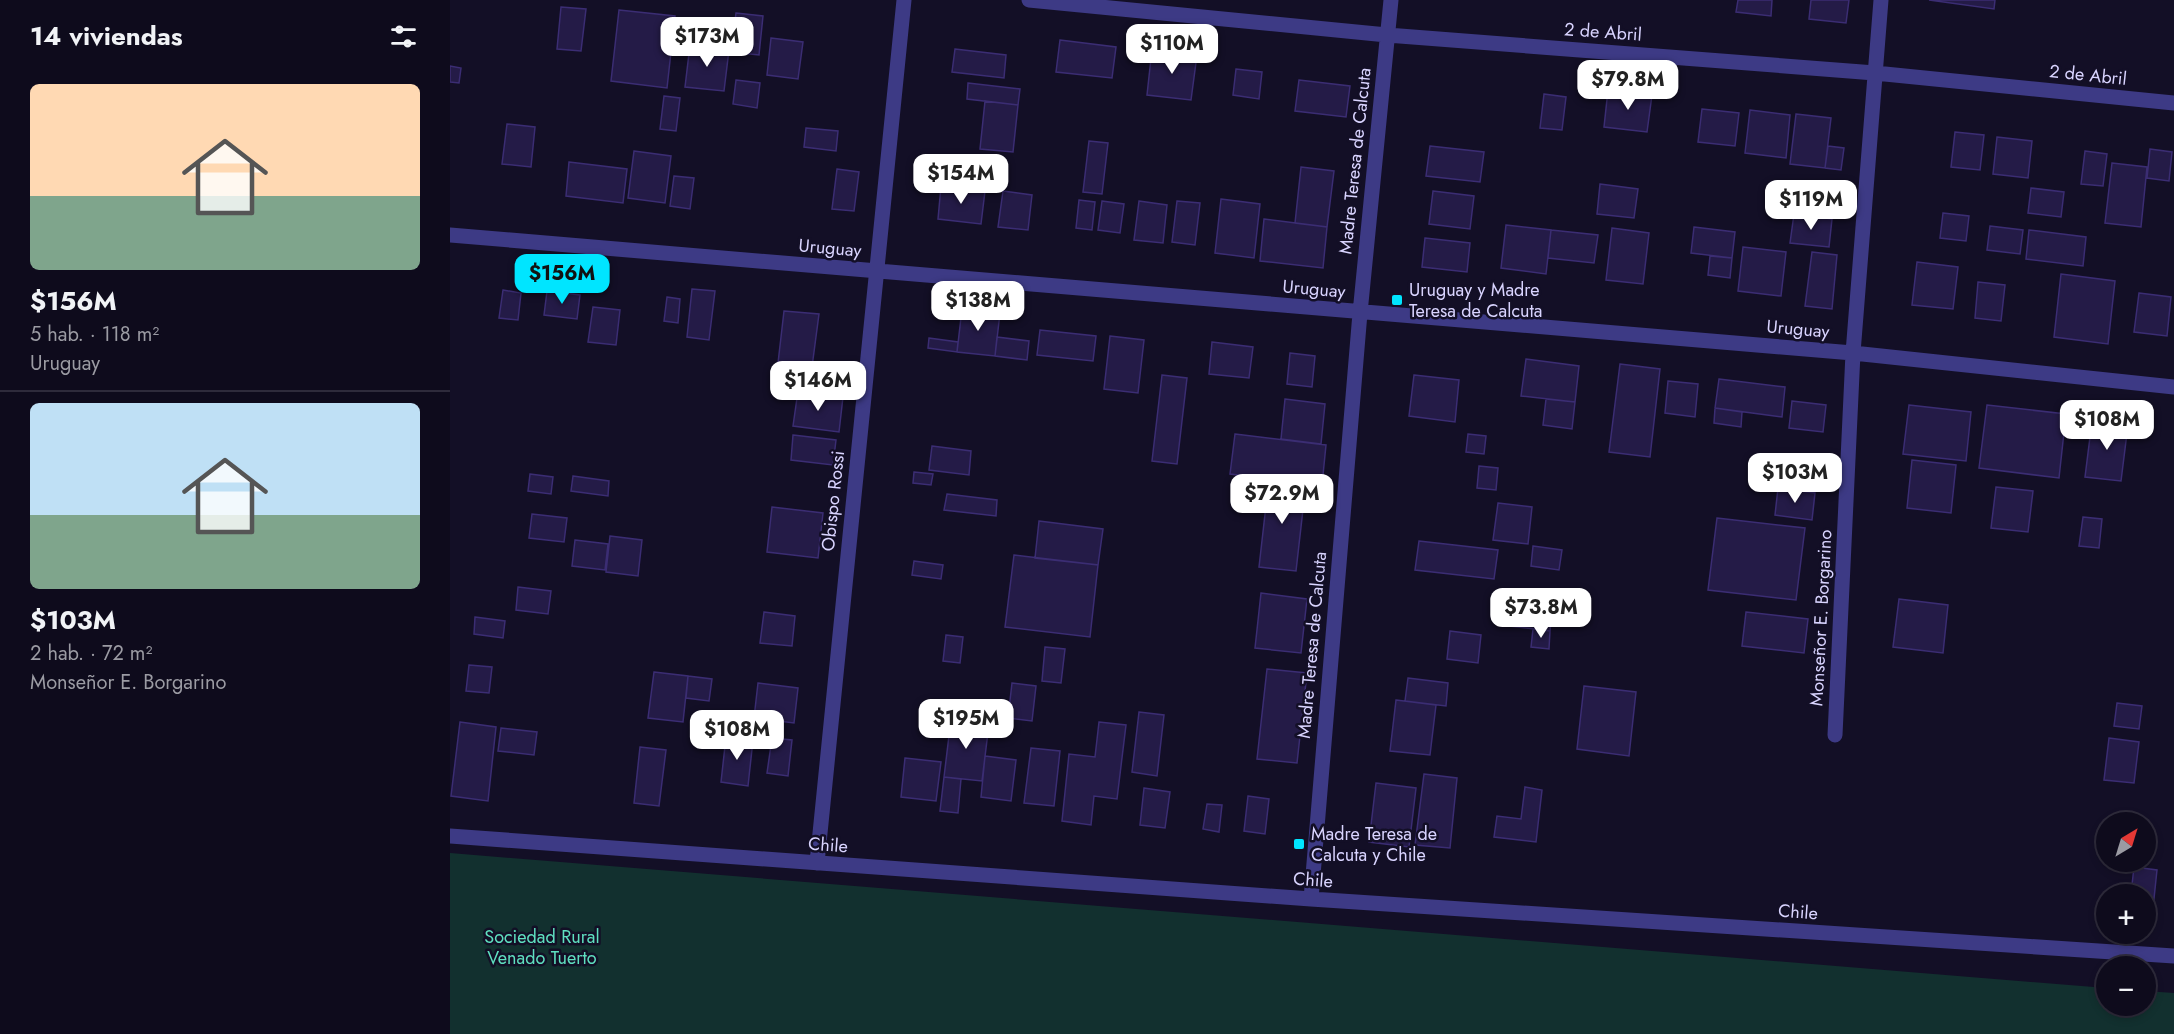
<!DOCTYPE html>
<html lang="es">
<head>
<meta charset="utf-8">
<style>
  body { margin:0; font-family:Jost,sans-serif; background:#1c1929; color:#f1f3f6; height:100vh; display:flex; flex-direction:column; font-size:22px; white-space:nowrap }
  * { box-sizing:border-box; margin:0 }
  p { font-size:20px; color:#9b9ba3 }
  .icon { flex:none; width:33px; height:33px; fill:none; stroke:currentColor; stroke-width:2; stroke-linecap:round; stroke-linejoin:round }
  .map { position:relative; flex:1; overflow:hidden }
  .details { display:flex; flex-direction:column; background:#0e0b1c; width:450px }
  .details>* { flex:none }
  .needle { width:39px; rotate:38deg }
  .buttons { position:absolute; left:1646px; top:812px; display:grid; gap:12px }
  .buttons a { display:grid; place-items:center; width:60px; height:60px; border-radius:50%; background:#0e0b1c; box-shadow:0 3px 9px #0003,0 0 0 2px #2e2b3b; font-size:30px }
  .price { position:absolute; translate:-50% -51px; padding:0 14px; border-radius:12px; background:#fff; color:#222; font-size:20px; line-height:39px; filter:drop-shadow(0 2px 3px #0008) }
  .price::after { content:''; position:absolute; left:50%; top:36px; width:18px; height:14px; margin-left:-9px; background:inherit; clip-path:polygon(0 0,100% 0,50% 100%) }
  .price.active { background:#00e5ff; color:#111 }
  ul { padding:0; list-style:none }
  li { display:grid; align-content:center; gap:12px; height:318px; padding:0 30px }
  li+li { border-top:2px solid #2e2b3b }
  li span { display:grid; place-items:center; height:186px; border-radius:9px; color:#555 }
  li>.icon { margin-inline-start:auto }
  span .icon { width:108px; height:108px; fill:#fffc; stroke-width:1 }
  li b { font-size:26px }
  h2 { display:flex; justify-content:space-between; align-items:center; height:72px; padding:0 30px; font-size:26px }
  main { display:flex; flex:1; min-height:0 }
  .map>svg:first-child { display:block }
  .green { fill:#12302f }
  .building { fill:#241b47; stroke:#3b2d73; stroke-width:1.5 }
  .lines { fill:none; stroke-linecap:round; stroke-linejoin:round }
  .street { stroke:#3d3a85; stroke-width:15 }
  .poi-dot { fill:#00e5ff; stroke:#130f26; stroke-width:2 }
  .labels { text-anchor:middle; dominant-baseline:central; stroke-width:5; stroke-linejoin:round; paint-order:stroke }
  .street-label { font-size:18px; fill:#d9d4ff; stroke:#130f26 }
  .poi-label { font-size:18px; fill:#d9d4ff; stroke:#130f26; text-anchor:start }
  .park-label { font-size:18px; fill:#5fe0c0; stroke:#130f26 }
</style>
</head>
<body>
<main>
<section class="details">
<h2>14 viviendas<svg class="icon" aria-label="filters" viewBox="0 0 24 24"><path d="M4 7h16M4 17h16"/><circle cx="9" cy="7" r="2"/><circle cx="15" cy="17" r="2"/></svg></h2>
<ul>
<li><span style="background:linear-gradient(#ffd9b3 60%,#7fa58c 0)"><svg class="icon" aria-label="home" viewBox="0 0 24 24"><path d="M3 11l9-7 9 7M6 9v11h12V9"/></svg></span><div><b>$156M</b><p>5 hab. · 118 m²</p><p>Uruguay</p></div></li>
<li><span style="background:linear-gradient(#bfe0f5 60%,#7fa58c 0)"><svg class="icon" aria-label="home" viewBox="0 0 24 24"><path d="M3 11l9-7 9 7M6 9v11h12V9"/></svg></span><div><b>$103M</b><p>2 hab. · 72 m²</p><p>Monseñor E. Borgarino</p></div></li>
</ul>
</section>
<div class="map">
<svg width="1724" height="1034" viewBox="0 0 1724 1034">
  <rect width="100%" height="100%" fill="#130f26"/>
  <path class="green" d="M0 853 1656 988V1005H1695V991L1724 993V1034H0Z"/>
  <path class="building" d="M1288 0H1322L1321 16 1286 12Z
    M1361 0H1399L1396 23 1359 19Z
    M1479 0H1545L1544 9Z
    M111 7 136 9 131 51 107 49Z
    M169 10 225 16 217 88 161 81Z
    M286 13 313 16 309 55 281 52Z
    M254 21 277 24 274 46 252 44Z
    M321 38 353 42 348 79 317 75Z
    M610 40 666 47 662 78 606 72Z
    M240 45 279 50 274 91 235 87Z
    M505 49 556 55 554 78 502 72Z
    M702 49 747 55 741 100 697 95Z
    M0 66 11 68 9 83 0 82Z
    M786 69 812 72 809 99 783 95Z
    M286 80 310 83 307 108 283 104Z
    M849 80 900 86 896 117 845 111Z
    M518 83 570 89 568 105 517 99Z
    M1158 90 1202 95 1197 132 1154 127Z
    M1094 94 1116 97 1112 130 1090 128Z
    M214 96 230 98 226 131 210 129Z
    M535 101 568 105 563 152 530 149Z
    M1252 109 1289 113 1285 146 1248 142Z
    M1300 110 1340 115 1336 158 1295 153Z
    M1346 114 1381 118 1375 168 1340 164Z
    M57 124 85 127 81 167 52 164Z
    M356 128 388 131 386 151 354 147Z
    M1505 132 1534 135 1530 170 1501 167Z
    M1547 137 1582 141 1578 178 1543 174Z
    M639 141 658 143 652 194 633 192Z
    M980 146 1034 152 1030 182 976 176Z
    M1378 146 1394 148 1391 170 1375 168Z
    M1700 149 1722 152 1719 181 1697 178Z
    M184 151 221 156 215 203 178 198Z
    M1635 151 1657 154 1653 186 1631 184Z
    M119 162 177 169 173 203 116 196Z
    M1662 163 1697 167 1691 227 1655 223Z
    M851 167 884 171 877 227 845 223Z
    M387 169 409 172 404 211 382 209Z
    M224 176 244 178 240 209 220 206Z
    M1150 184 1188 189 1184 218 1147 214Z
    M491 186 535 191 531 224 488 219Z
    M1581 188 1614 192 1611 217 1578 213Z
    M553 191 582 195 578 230 548 227Z
    M983 191 1024 196 1020 229 979 224Z
    M771 199 810 204 804 258 765 253Z
    M629 200 645 202 642 230 626 228Z
    M652 201 674 204 670 233 648 230Z
    M689 201 717 205 713 243 684 240Z
    M727 201 750 203 745 245 722 242Z
    M1493 213 1519 216 1516 241 1490 238Z
    M1344 214 1382 219 1379 247 1340 243Z
    M814 219 877 227 873 268 810 261Z
    M1056 225 1101 230 1096 274 1051 268Z
    M1540 226 1573 230 1570 254 1537 250Z
    M1244 227 1285 232 1282 258 1241 253Z
    M1162 228 1199 233 1193 284 1156 280Z
    M1101 230 1148 235 1144 263 1098 258Z
    M1579 230 1636 237 1633 266 1576 259Z
    M975 238 1020 243 1017 272 972 267Z
    M1293 247 1336 252 1331 296 1288 291Z
    M1362 252 1387 255 1382 309 1355 306Z
    M1260 256 1282 258 1280 278 1258 275Z
    M1467 262 1508 267 1503 309 1462 305Z
    M1611 274 1665 281 1658 344 1604 337Z
    M1528 282 1555 285 1551 321 1525 318Z
    M242 289 265 291 259 340 237 337Z
    M53 290 71 293 68 320 49 318Z
    M97 291 130 295 127 319 94 315Z
    M1689 293 1721 297 1717 336 1684 332Z
    M217 297 230 299 228 323 214 321Z
    M143 307 170 310 166 345 138 342Z
    M512 309 550 313 545 356 507 352Z
    M334 311 369 314 362 367 328 363Z
    M590 330 646 336 643 361 587 355Z
    M660 336 694 340 688 393 654 389Z
    M547 337 579 341 577 360 545 356Z
    M479 338 508 342 507 352 478 348Z
    M762 342 803 347 799 378 759 374Z
    M840 353 865 356 862 387 837 384Z
    M1076 359 1129 366 1125 402 1071 396Z
    M1170 364 1210 369 1200 457 1159 452Z
    M712 375 737 378 727 464 702 461Z
    M964 375 1009 380 1005 422 959 416Z
    M1269 379 1335 387 1332 417 1265 408Z
    M1218 381 1248 384 1245 417 1215 413Z
    M348 391 393 397 389 432 343 426Z
    M835 399 875 404 871 444 831 439Z
    M1096 399 1125 402 1122 429 1093 425Z
    M1342 401 1376 405 1373 432 1339 428Z
    M1459 405 1521 412 1516 461 1453 454Z
    M1537 405 1616 414 1609 478 1529 468Z
    M1265 408 1292 412 1291 427 1264 423Z
    M1642 421 1678 425 1671 481 1635 477Z
    M785 434 876 445 872 485 780 474Z
    M1018 434 1036 436 1034 454 1016 452Z
    M343 435 386 440 383 465 341 460Z
    M482 446 521 451 519 475 479 470Z
    M1462 460 1506 465 1501 513 1457 508Z
    M1029 466 1048 468 1046 490 1027 488Z
    M464 472 483 474 481 485 463 483Z
    M80 474 103 477 101 494 78 491Z
    M123 476 159 481 158 496 121 491Z
    M819 479 856 483 846 571 809 567Z
    M1546 487 1583 491 1578 532 1541 528Z
    M1328 488 1365 493 1362 520 1325 515Z
    M497 494 547 500 546 516 494 510Z
    M1048 503 1082 507 1078 544 1043 540Z
    M322 507 373 513 368 558 317 552Z
    M82 514 117 518 114 542 79 538Z
    M1633 517 1652 519 1649 548 1629 546Z
    M1267 518 1355 528 1346 600 1258 590Z
    M589 521 653 529 648 565 585 558Z
    M160 536 192 540 188 576 156 572Z
    M125 540 158 544 155 570 122 566Z
    M969 541 1048 550 1044 579 965 570Z
    M1083 546 1112 550 1109 570 1081 566Z
    M564 555 648 565 640 637 555 627Z
    M464 561 493 565 491 579 462 575Z
    M68 587 101 591 98 614 66 610Z
    M811 593 857 599 851 653 805 648Z
    M1054 599 1103 605 1100 631 1051 625Z
    M1449 599 1498 605 1493 653 1443 647Z
    M314 612 345 616 342 646 310 643Z
    M1296 612 1358 619 1354 653 1292 646Z
    M25 617 55 621 53 638 24 634Z
    M1083 629 1100 631 1099 649 1081 647Z
    M1000 631 1031 635 1028 663 997 659Z
    M496 635 513 637 510 663 493 661Z
    M595 647 615 649 611 683 592 681Z
    M19 665 42 667 39 693 16 691Z
    M817 669 857 673 847 763 807 759Z
    M204 672 238 676 233 722 198 718Z
    M238 676 262 679 259 701 236 698Z
    M958 678 998 683 996 706 955 701Z
    M308 683 348 688 344 723 304 718Z
    M562 683 586 686 582 721 558 718Z
    M1134 686 1186 692 1179 756 1127 749Z
    M946 700 986 705 980 755 940 751Z
    M1667 703 1692 706 1689 729 1664 726Z
    M689 712 714 715 707 776 682 772Z
    M501 719 539 724 532 781 494 777Z
    M10 722 46 727 38 801 1 796Z
    M649 722 676 725 667 799 644 796 641 825 612 821 619 754 645 757Z
    M51 728 87 732 84 755 48 751Z
    M276 737 303 740 298 786 271 782Z
    M322 738 342 740 338 776 317 773Z
    M1659 738 1689 742 1684 783 1654 780Z
    M190 747 216 750 209 806 184 803Z
    M581 748 610 751 604 806 574 803Z
    M535 756 566 760 561 801 531 797Z
    M455 758 491 762 486 801 451 797Z
    M974 774 1007 778 1000 848 965 845Z
    M494 777 511 779 508 813 490 811Z
    M926 783 966 788 959 847 919 842Z
    M1075 787 1092 790 1086 842 1044 837 1047 816 1071 819Z
    M694 788 720 792 715 828 690 825Z
    M798 796 819 799 815 834 794 831Z
    M757 804 772 805 769 832 753 829Z
    M1684 867 1707 870 1703 908 1695 907V894H1681Z"/>
  <g class="lines">
    <path class="street" d="M579 0 937 35 1425 73 1724 103
      M0 235 1403 353 1724 387
      M1385 735 1403 353 1431 0
      M0 836 861 899 1724 956
      M367 863 454 0
      M861 899 910 313 941 0"/>
  </g>
  <g class="poi-dot">
    <rect x="941" y="294" width="12" height="12" rx="3"/>
    <rect x="843" y="838" width="12" height="12" rx="3"/>
  </g>
  <g class="labels">
    <g class="street-label">
      <text transform="translate(1153 32) rotate(4)">2 de Abril</text>
      <text transform="translate(1638 75) rotate(6)">2 de Abril</text>
      <text transform="translate(905 161) rotate(-84)">Madre Teresa de Calcuta</text>
      <text transform="translate(380 248) rotate(5)">Uruguay</text>
      <text transform="translate(864 289) rotate(5)">Uruguay</text>
      <text transform="translate(1348 329) rotate(5)">Uruguay</text>
      <text transform="translate(383 501) rotate(-84)">Obispo Rossi</text>
      <text transform="translate(1371 618) rotate(-87)">Monseñor E. Borgarino</text>
      <text transform="translate(862 645) rotate(-85)">Madre Teresa de Calcuta</text>
      <text transform="translate(378 845) rotate(4)">Chile</text>
      <text transform="translate(863 880) rotate(4)">Chile</text>
      <text transform="translate(1348 912) rotate(4)">Chile</text>
    </g>
    <g class="poi-label">
      <text x="959" y="290">Uruguay y Madre<tspan x="959" dy="21">Teresa de Calcuta</tspan></text>
      <text x="861" y="834">Madre Teresa de<tspan x="861" dy="21">Calcuta y Chile</tspan></text>
    </g>
    <g class="park-label">
      <text x="92" y="937">Sociedad Rural<tspan x="92" dy="21">Venado Tuerto</tspan></text>
    </g>
  </g>
</svg>
<div class="buttons">
<a><svg class="needle" viewBox="-14 -14 28 28"><path d="M0-13l5 13h-10z" fill="#e53935"/><path d="M0 13l5-13h-10z" fill="#9b9ba3"/></svg></a>
<a>+</a>
<a>−</a>
</div>
<b class="price" style="left:257px;top:68px">$173M</b>
<b class="price" style="left:722px;top:75px">$110M</b>
<b class="price" style="left:1178px;top:111px">$79.8M</b>
<b class="price" style="left:511px;top:205px">$154M</b>
<b class="price" style="left:1361px;top:231px">$119M</b>
<b class="price active" style="left:112px;top:305px">$156M</b>
<b class="price" style="left:528px;top:332px">$138M</b>
<b class="price" style="left:368px;top:412px">$146M</b>
<b class="price" style="left:1657px;top:451px">$108M</b>
<b class="price" style="left:1345px;top:504px">$103M</b>
<b class="price" style="left:832px;top:525px">$72.9M</b>
<b class="price" style="left:1091px;top:639px">$73.8M</b>
<b class="price" style="left:516px;top:750px">$195M</b>
<b class="price" style="left:287px;top:761px">$108M</b>
</div>
</main>
</body>
</html>
